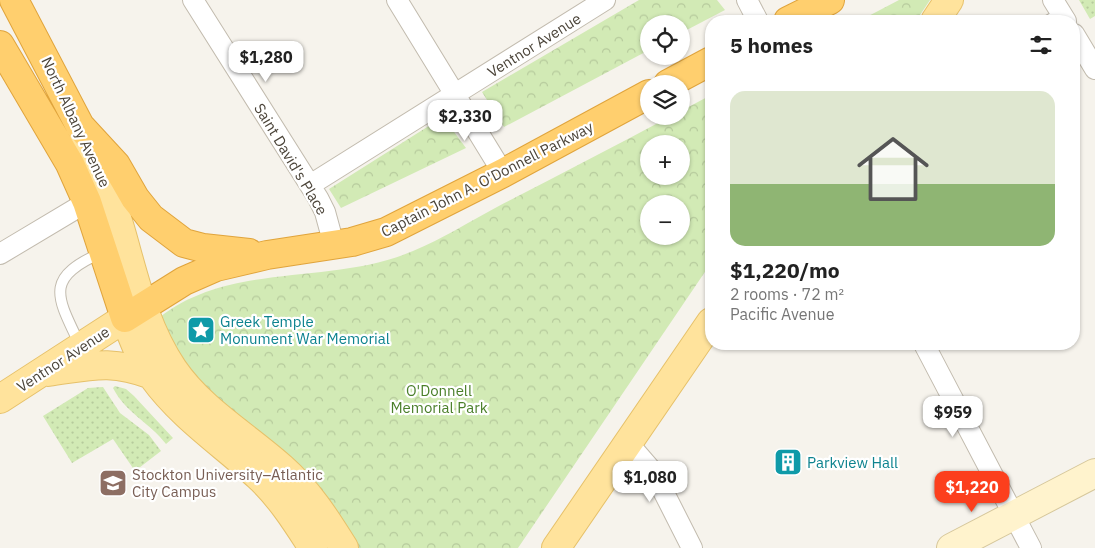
<!DOCTYPE html>
<html lang="en">
<head>
<meta charset="utf-8">
<style>
  body { margin:0; font-family:"IBM Plex Sans",sans-serif; background:#f2f2f2; color:#222; height:100vh; display:flex; flex-direction:column; font-size:19px; white-space:nowrap }
  * { box-sizing:border-box; margin:0 }
  p { font-size:16px; color:#767676 }
  .icon { flex:none; width:28px; height:28px; fill:none; stroke:currentColor; stroke-width:2; stroke-linecap:round; stroke-linejoin:round }
  .map { position:relative; flex:1; overflow:hidden }
  .details { position:absolute; left:705px; top:15px; width:375px; height:335px; display:flex; flex-direction:column; background:#fff; border-radius:20px; box-shadow:0 1px 4px #0004 }
  .details>* { flex:none }
  .controls { position:absolute; left:640px; top:15px; display:grid; gap:10px }
  .controls a { display:grid; place-items:center; width:50px; height:50px; border-radius:50%; background:#fff; box-shadow:0 1px 4px #0004; font-size:25px }
  .price { position:absolute; translate:-50% -42px; padding:0 11px; border-radius:10px; background:#fff; color:#222; font-size:16px; line-height:32px; filter:drop-shadow(0 1px 2px #0008) }
  .price::after { content:''; position:absolute; left:50%; top:30px; width:15px; height:11px; margin-left:-8px; background:inherit; clip-path:polygon(0 0,100% 0,50% 100%) }
  .price.on { background:#fc3f1d; color:#fff }
  ul { padding:0; list-style:none }
  li { display:grid; align-content:center; gap:10px; height:265px; padding:0 25px }
  li+li { border-top:1px solid #e0e0e0 }
  li span { display:grid; place-items:center; height:155px; border-radius:15px; color:#555 }
  li>.icon { margin-inline-start:auto }
  span .icon { width:90px; height:90px; fill:#fffc; stroke-width:1 }
  li b { font-size:21px }
  h2 { display:flex; justify-content:space-between; align-items:center; height:60px; padding:0 25px; font-size:21px }
  .map>svg:first-child { display:block }
  .grass { fill:url(#grass-dots) }
  .park { fill:url(#park-crowns); fill-rule:evenodd }
  .lines { fill:none; stroke-linecap:round; stroke-linejoin:round }
  .lane-casing { stroke:#c2bbae; stroke-width:12 }
  .street-casing { stroke:#c2bbae; stroke-width:22 }
  .secondary-casing { stroke:#d6c79b; stroke-width:30 }
  .primary-casing { stroke:#e6c16a; stroke-width:30 }
  .highway-casing { stroke:#e0a43c; stroke-width:30 }
  .lane { stroke:#fff; stroke-width:10 }
  .street { stroke:#fff; stroke-width:20 }
  .secondary { stroke:#fff3cd; stroke-width:28 }
  .primary { stroke:#ffe39c; stroke-width:28 }
  .highway { stroke:#ffcf6e; stroke-width:28 }
  .labels { text-anchor:middle; dominant-baseline:central; stroke-width:4.5; stroke-linejoin:round; paint-order:stroke }
  .street-label { font-size:15px; fill:#4b4439; stroke:#fff }
  .culture-label { font-size:15px; fill:#0d838f; stroke:#fff; text-anchor:start }
  .park-label { font-size:15px; fill:#4a7f2a; stroke:#fff }
  .education-label { font-size:15px; fill:#785e54; stroke:#fff; text-anchor:start }
</style>
</head>
<body>
<div class="map">
<svg width="1095" height="548" viewBox="0 0 1095 548">
  <defs>
    <pattern id="grass-dots" width="8" height="8" patternUnits="userSpaceOnUse" patternTransform="scale(1.25)"><rect width="8" height="8" fill="#d2eab5"/><path d="M2 2h.1M6 6h.1" fill="none" stroke="#b6ca9c" stroke-width="1.8" stroke-linecap="round"/></pattern>
    <pattern id="park-crowns" width="20" height="18" patternUnits="userSpaceOnUse" patternTransform="scale(1.25)"><rect width="20" height="18" fill="#d2eab5"/><path d="M2 6a3 3 0 1 1 6 0M12 15a3 3 0 1 1 6 0" fill="none" stroke="#b6ca9c"/></pattern>
  </defs>
  <rect width="100%" height="100%" fill="#f6f3ec"/>
  <path class="grass" d="M1079 0H1095V16L1090 19Z
    M115 386 126 389 134 396 173 438 166 444C150 423 125 412 113 388Z
    M103 387 120 413 149 435 161 451 135 471 113 439 72 463 43 416 88 388Z"/>
  <path class="park" d="M639 0H717L725 10 681 33V24H649V50L504 127 482 92Z
    M899 0H930L916 21H859Z
    M711 95V263L518 548H359L316 482 193 381 167 341 160 317C232 261 332 286 413 251 442 239 469 222 497 207 555 177 613 147 671 116H681V111ZM649 144H681V176H649ZM649 204H681V236H649Z
    M443 117 466 148 341 208 329 189Z"/>
  <g class="lines">
    <defs>
      <path id="lane" d="M1047 21 1061 13
        M80 345C56 295 44 278 103 252"/>
      <path id="street" d="M193 0 318 198 325 212 334 245
        M397 0 503 173
        M747 0 758 21
        M1053 0 1066 21
        M1074 34 1095 69
        M310 185 605 0
        M0 254 87 202
        M924 344 1031 548
        M628 443 654 473 692 548"/>
      <path id="secondary" d="M951 548 1095 473"/>
      <path id="primary" d="M935 21 949 0
        M83 132C99 163 111 195 120 228 134 276 144 326 173 369 201 410 245 435 282 468 308 491 326 519 344 548
        M48 372C91 366 110 359 152 375
        M0 399 125 318C133 338 140 359 153 377 182 417 222 443 258 476 280 496 297 523 313 548
        M556 548 711 322"/>
      <path id="highway" d="M14 0 80 126 116 165 135 198 151 218 184 243 203 248 249 253
        M788 21 830 0
        M0 45 70 164 87 202 125 318 184 281 216 267 267 255 352 242 386 232 503 173 649 94
        M668 84 711 61"/>
    </defs>
    <use href="#lane" class="lane-casing"/>
    <use href="#street" class="street-casing"/>
    <use href="#secondary" class="secondary-casing"/>
    <use href="#primary" class="primary-casing"/>
    <use href="#highway" class="highway-casing"/>
    <use href="#lane" class="lane"/>
    <use href="#street" class="street"/>
    <use href="#secondary" class="secondary"/>
    <use href="#primary" class="primary"/>
    <use href="#highway" class="highway"/>
  </g>
  <defs>
    <symbol id="sight-square" viewBox="-11 -11 22 22"><rect x="-9" y="-9" width="18" height="18" rx="4" fill="#0f9aa8" stroke="#fff"/><path d="M0-6L1.8-2.2L6-1.7L2.9 1.2L3.7 5.4L0 3.3L-3.7 5.4L-2.9 1.2L-6-1.7L-1.8-2.2Z" fill="#fff"/></symbol>
    <symbol id="building-square" viewBox="-11 -11 22 22"><rect x="-9" y="-9" width="18" height="18" rx="4" fill="#0f9aa8" stroke="#fff"/><path d="M-4-6H4V6H1V3H-1V6H-4ZM-2.5-4.3h1.7v1.8h-1.7ZM.8-4.3h1.7v1.8H.8ZM-2.5-1h1.7V.8h-1.7ZM.8-1h1.7V.8H.8Z" fill="#fff"/></symbol>
    <symbol id="university-square" viewBox="-11 -11 22 22"><rect x="-9" y="-9" width="18" height="18" rx="4" fill="#8d6e63" stroke="#fff"/><path d="M0-5L7-2L0 1L-7-2ZM-4 1L0 2.5L4 1V4Q0 6-4 4Z" fill="#fff"/></symbol>
  </defs>
  <g fill-rule="evenodd">
    <use href="#sight-square" x="185" y="314" width="32" height="32"/>
    <use href="#building-square" x="772" y="446" width="32" height="32"/>
    <use href="#university-square" x="97" y="467" width="32" height="32"/>
  </g>
  <g class="labels">
    <g class="street-label">
      <text transform="translate(534 45) rotate(-32)">Ventnor Avenue</text>
      <text transform="translate(76 122) rotate(65)">North Albany Avenue</text>
      <text transform="translate(291 159) rotate(59)">Saint David's Place</text>
      <text transform="translate(487 179) rotate(-27)">Captain John A. O'Donnell Parkway</text>
      <text transform="translate(63 359) rotate(-33)">Ventnor Avenue</text>
    </g>
    <g class="culture-label">
      <text x="220" y="321">Greek Temple<tspan x="220" dy="17">Monument War Memorial</tspan></text>
      <text x="807" y="462">Parkview Hall</text>
    </g>
    <g class="park-label">
      <text x="439" y="390">O'Donnell<tspan x="439" dy="17">Memorial Park</tspan></text>
    </g>
    <g class="education-label">
      <text x="132" y="474">Stockton University–Atlantic<tspan x="132" dy="17">City Campus</tspan></text>
    </g>
  </g>
</svg>
<div class="controls">
<a><svg class="icon" aria-label="locate" viewBox="0 0 24 24"><circle cx="12" cy="12" r="6"/><path d="M12 2v4M12 18v4M2 12h4M18 12h4"/></svg></a>
<a><svg class="icon" aria-label="layers" viewBox="0 0 24 24"><path d="M12 4l9 5-9 5-9-5zM3 14l9 5 9-5"/></svg></a>
<a>+</a>
<a>−</a>
</div>
<b class="price" style="left:266px;top:83px">$1,280</b>
<b class="price" style="left:465px;top:142px">$2,330</b>
<b class="price" style="left:953px;top:438px">$959</b>
<b class="price" style="left:650px;top:503px">$1,080</b>
<b class="price on" style="left:972px;top:513px">$1,220</b>
<section class="details">
<h2>5 homes<svg class="icon" aria-label="filters" viewBox="0 0 24 24"><path d="M4 7h16M4 17h16"/><circle cx="9" cy="7" r="2"/><circle cx="15" cy="17" r="2"/></svg></h2>
<ul>
<li><span style="background:linear-gradient(#dfe7d0 60%,#8fb573 0)"><svg class="icon" aria-label="home" viewBox="0 0 24 24"><path d="M3 11l9-7 9 7M6 9v11h12V9"/></svg></span><div><b>$1,220/mo</b><p>2 rooms · 72 m²</p><p>Pacific Avenue</p></div></li>
</ul>
</section>
</div>
</body>
</html>
